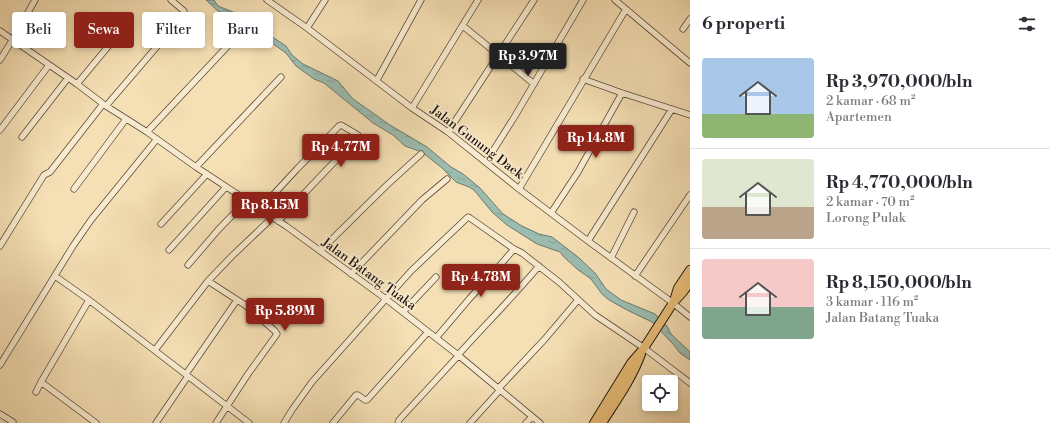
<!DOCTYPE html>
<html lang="id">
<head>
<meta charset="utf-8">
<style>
  body { margin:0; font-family:"Libre Bodoni",serif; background:#f7f7f7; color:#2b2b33; height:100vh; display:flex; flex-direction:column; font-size:15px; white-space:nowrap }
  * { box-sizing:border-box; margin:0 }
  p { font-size:13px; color:#7c7c81 }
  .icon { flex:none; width:22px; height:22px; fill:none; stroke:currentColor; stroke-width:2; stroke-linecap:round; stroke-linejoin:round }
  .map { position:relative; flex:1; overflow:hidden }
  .panel { display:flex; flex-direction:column; background:#fff; width:360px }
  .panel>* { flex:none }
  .hud { position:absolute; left:12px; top:12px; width:380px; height:36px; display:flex; gap:8px }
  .fabs { position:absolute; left:642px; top:375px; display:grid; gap:8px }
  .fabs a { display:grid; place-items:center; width:36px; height:36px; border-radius:4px; background:#fff; box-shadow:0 2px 6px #0003; font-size:20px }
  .price { position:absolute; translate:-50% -34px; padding:0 9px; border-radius:4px; background:#8f2418; color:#fff; font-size:13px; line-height:26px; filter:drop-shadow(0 1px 2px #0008) }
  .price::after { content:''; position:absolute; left:50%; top:24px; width:12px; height:9px; margin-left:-6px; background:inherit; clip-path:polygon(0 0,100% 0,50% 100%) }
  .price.on { background:#222; color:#fff }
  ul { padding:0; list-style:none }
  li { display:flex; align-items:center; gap:12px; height:100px; padding:0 12px }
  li+li { border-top:1px solid #e1e1e2 }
  li span { display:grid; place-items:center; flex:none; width:112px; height:80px; border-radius:4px; color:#555 }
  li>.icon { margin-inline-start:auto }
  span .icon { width:48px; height:48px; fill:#fffc; stroke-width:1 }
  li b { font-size:17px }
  h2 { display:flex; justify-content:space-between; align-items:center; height:48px; padding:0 12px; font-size:17px }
  .chip { padding:0 14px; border-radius:4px; background:#fff; box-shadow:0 2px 6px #0003; font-size:14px; line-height:36px }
  .chip.on { background:#8f2418; color:#fff }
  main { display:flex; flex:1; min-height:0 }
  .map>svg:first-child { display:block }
  .water { fill:url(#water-ripples); stroke:#6b7a70 }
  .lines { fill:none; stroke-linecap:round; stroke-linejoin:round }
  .minor-casing { stroke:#574938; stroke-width:7 }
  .highway-casing { stroke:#22170f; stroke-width:10 }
  .minor { stroke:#f8eace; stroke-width:5.5 }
  .highway { stroke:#eac07a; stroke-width:8 }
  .labels { text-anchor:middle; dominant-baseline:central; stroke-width:3.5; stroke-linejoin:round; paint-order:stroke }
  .street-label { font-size:13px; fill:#22170f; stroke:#f8eace }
</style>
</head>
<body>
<main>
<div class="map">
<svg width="690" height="423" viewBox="0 0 690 423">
  <defs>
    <pattern id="water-ripples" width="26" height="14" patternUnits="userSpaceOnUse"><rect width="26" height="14" fill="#9cbcb0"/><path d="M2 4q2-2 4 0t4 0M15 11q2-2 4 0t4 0" fill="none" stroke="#86a196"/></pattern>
  </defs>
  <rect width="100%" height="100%" fill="#f5dfb4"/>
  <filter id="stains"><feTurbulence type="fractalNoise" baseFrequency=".005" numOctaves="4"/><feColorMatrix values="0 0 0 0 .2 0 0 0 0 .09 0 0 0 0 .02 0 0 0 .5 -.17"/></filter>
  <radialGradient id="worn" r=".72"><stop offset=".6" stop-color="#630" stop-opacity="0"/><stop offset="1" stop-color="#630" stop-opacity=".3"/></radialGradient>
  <path class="water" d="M206 0H214L218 6 238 14 286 46 292 55 303 64 338 81 353 99 390 125 427 147 451 167 463 174 480 188 503 214 522 226 539 234 552 237 578 257 595 273 606 289 621 300 655 314 667 326 671 334 690 352V360L680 353 673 344 652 322 627 310 609 300 602 294 591 279 577 269 564 257 560 252 537 244 507 225 492 212 474 190 469 187 456 182 442 168 422 152 405 146 393 135 373 123 324 83 314 79 296 66 286 53 236 18 224 14 218 11Z"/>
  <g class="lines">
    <defs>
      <path id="minor" d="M267 0 307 28 412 108 448 132 519 189 588 241 673 303 690 317
        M615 0 690 63
        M463 26 534 84
        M307 28 325 0
        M683 29 690 19
        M0 31 77 84 106 106 147 132 196 167 286 226 386 299 458 355 540 423
        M0 60 13 39 35 0
        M583 79 622 93 690 115
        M377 80 421 0
        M77 84 121 31
        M106 106 184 15V11L171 0
        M412 108 478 0
        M0 130 49 65
        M147 132 239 34
        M448 132 534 0
        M22 137 68 78
        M486 162 515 116 583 0
        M196 167 281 77
        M74 189 126 119
        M519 189 626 9
        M260 209 297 169 339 126 341 125 358 135V137L278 221
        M551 213 578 172 622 93
        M161 224 207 174
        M588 241 672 109
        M0 246 44 175 50 172 103 104
        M169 250 226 187
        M320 251 388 184 421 154
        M611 258 634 212
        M188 265 218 230 247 200
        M351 274 422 200 447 179
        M55 276 89 300 249 423
        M635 276 690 195
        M208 281 245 305 275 331 277 334 248 374 216 423
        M403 312 436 277
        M436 338 470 298 495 271 514 249
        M155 350 208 281 232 256 273 217
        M458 355C485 325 513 297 539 266
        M0 365 73 246 91 220 157 139
        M186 374 237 300
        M41 382 96 423
        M498 389 544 340 578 300
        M36 392 41 382 89 300
        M0 414 13 422
        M156 423 188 376
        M284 423 292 410 312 382 386 299 411 271 468 217 470 218 514 249 522 253 559 282 595 315 644 348 690 383
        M333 423 356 395H358L365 400H367L428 332
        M398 423 399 420 459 355
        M470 423 500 390
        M526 423 532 417"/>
      <path id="highway" d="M674 301 678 288 690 270
        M594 423 631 363 644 348 673 303 683 292 690 282
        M602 423C616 401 632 379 641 354"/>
    </defs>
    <use href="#minor" class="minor-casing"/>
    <use href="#highway" class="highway-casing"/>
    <use href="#minor" class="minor"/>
    <use href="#highway" class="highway"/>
  </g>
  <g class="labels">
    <g class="street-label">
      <text transform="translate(477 142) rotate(37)">Jalan Gunung Daek</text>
      <text transform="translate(369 274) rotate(36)">Jalan Batang Tuaka</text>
    </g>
  </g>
  <rect width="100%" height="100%" filter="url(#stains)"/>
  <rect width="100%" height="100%" fill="url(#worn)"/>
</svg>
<div class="fabs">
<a><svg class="icon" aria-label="locate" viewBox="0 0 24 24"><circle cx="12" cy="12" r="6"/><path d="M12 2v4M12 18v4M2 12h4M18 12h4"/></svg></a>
</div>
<b class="price on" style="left:528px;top:77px">Rp 3.97M</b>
<b class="price" style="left:596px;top:159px">Rp 14.8M</b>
<b class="price" style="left:341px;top:168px">Rp 4.77M</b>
<b class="price" style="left:270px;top:226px">Rp 8.15M</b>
<b class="price" style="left:481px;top:298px">Rp 4.78M</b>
<b class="price" style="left:285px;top:332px">Rp 5.89M</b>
<div class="hud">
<a class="chip">Beli</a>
<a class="chip on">Sewa</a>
<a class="chip">Filter</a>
<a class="chip">Baru</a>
</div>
</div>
<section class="panel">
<h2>6 properti<svg class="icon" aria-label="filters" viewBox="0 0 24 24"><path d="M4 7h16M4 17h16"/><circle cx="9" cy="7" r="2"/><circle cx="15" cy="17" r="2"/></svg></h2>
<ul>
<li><span style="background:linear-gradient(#a9c7e8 70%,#8fb573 0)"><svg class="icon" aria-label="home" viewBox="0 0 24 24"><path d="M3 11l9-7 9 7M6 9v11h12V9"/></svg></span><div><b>Rp 3,970,000/bln</b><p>2 kamar · 68 m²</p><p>Apartemen</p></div></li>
<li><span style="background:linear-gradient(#dfe7d0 60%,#b9a48a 0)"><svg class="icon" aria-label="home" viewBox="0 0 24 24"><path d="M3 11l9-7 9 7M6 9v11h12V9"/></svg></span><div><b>Rp 4,770,000/bln</b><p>2 kamar · 70 m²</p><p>Lorong Pulak</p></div></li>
<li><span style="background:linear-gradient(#f6c9c9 60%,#7fa58c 0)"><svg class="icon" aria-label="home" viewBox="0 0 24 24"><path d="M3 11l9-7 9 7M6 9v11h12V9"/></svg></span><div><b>Rp 8,150,000/bln</b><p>3 kamar · 116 m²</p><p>Jalan Batang Tuaka</p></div></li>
</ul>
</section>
</main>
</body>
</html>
